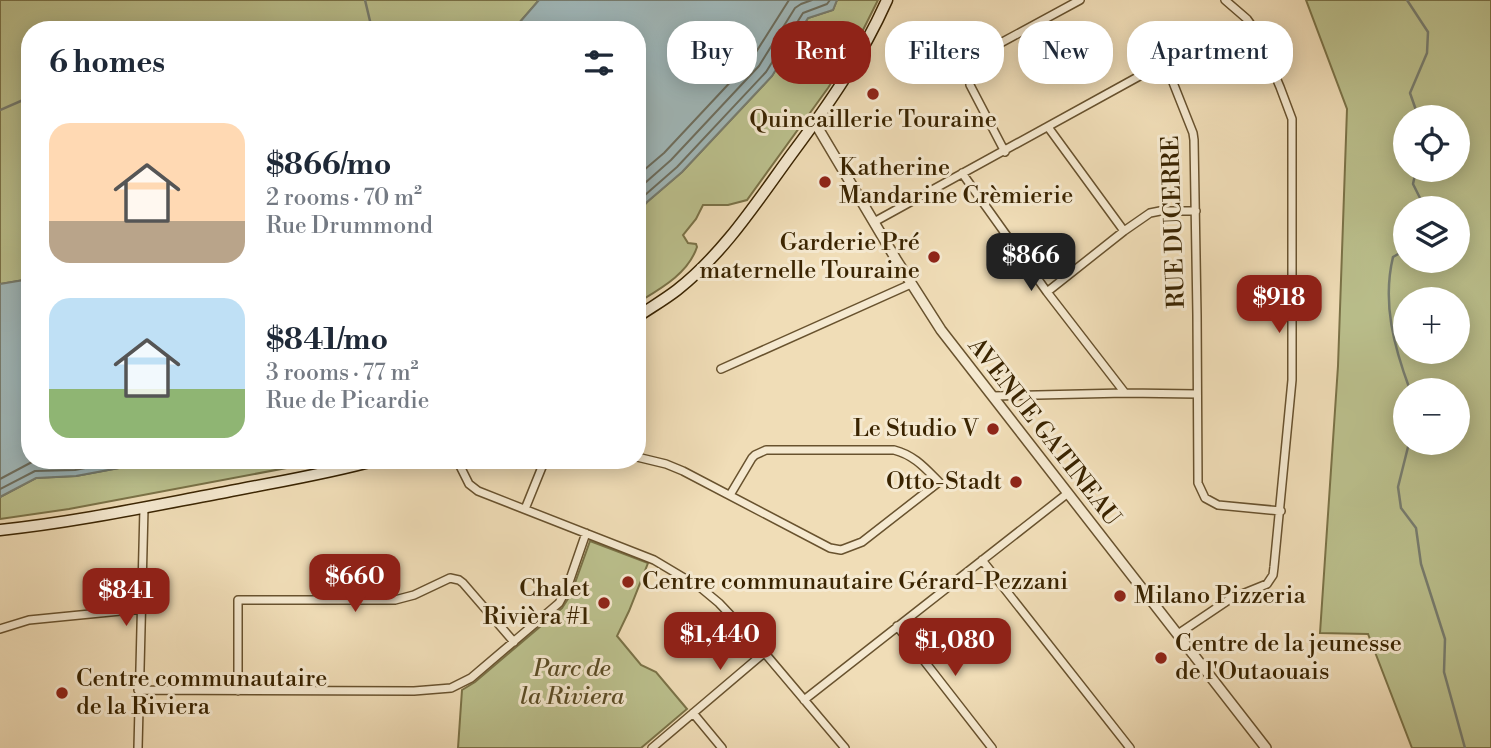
<!DOCTYPE html>
<html lang="en">
<head>
<meta charset="utf-8">
<style>
  body { margin:0; font-family:"Libre Bodoni",serif; background:#f6f6f7; color:#1f2937; height:100vh; display:flex; flex-direction:column; font-size:26px; white-space:nowrap }
  * { box-sizing:border-box; margin:0 }
  p { font-size:23px; color:#747a83 }
  .icon { flex:none; width:38px; height:38px; fill:none; stroke:currentColor; stroke-width:2; stroke-linecap:round; stroke-linejoin:round }
  .map { position:relative; flex:1; overflow:hidden }
  .details { position:absolute; left:21px; top:21px; width:625px; height:448px; display:flex; flex-direction:column; background:#fff; border-radius:28px; box-shadow:0 4px 18px #0003 }
  .details>* { flex:none }
  .top-card { position:absolute; left:667px; top:21px; width:665px; height:63px; display:flex; gap:14px }
  .tools { position:absolute; left:1393px; top:105px; display:grid; gap:14px }
  .tools a { display:grid; place-items:center; width:77px; height:77px; border-radius:50%; background:#fff; box-shadow:0 4px 18px #0003; font-size:35px }
  .price { position:absolute; translate:-50% -60px; padding:0 16px; border-radius:14px; background:#8f2418; color:#fff; font-size:23px; line-height:46px; filter:drop-shadow(0 2px 4px #0008) }
  .price::after { content:''; position:absolute; left:50%; top:42px; width:21px; height:16px; margin-left:-10px; background:inherit; clip-path:polygon(0 0,100% 0,50% 100%) }
  .price.current { background:#222; color:#fff }
  ul { padding:0; list-style:none }
  li { display:flex; align-items:center; gap:21px; height:175px; padding:0 28px }
  li span { display:grid; place-items:center; flex:none; width:196px; height:140px; border-radius:21px; color:#555 }
  li>.icon { margin-inline-start:auto }
  span .icon { width:84px; height:84px; fill:#fffc; stroke-width:1 }
  li b { font-size:30px }
  h2 { display:flex; justify-content:space-between; align-items:center; height:84px; padding:0 28px; font-size:30px }
  .chip { padding:0 24px; border-radius:28px; background:#fff; box-shadow:0 4px 18px #0003; font-size:24px; line-height:63px }
  .chip.current { background:#8f2418; color:#fff }
  .map>svg:first-child { display:block }
  .green { fill:#bbc08d; stroke:#7a7247; stroke-width:2; fill-rule:evenodd }
  .water { fill:#a0b8ba; stroke:#777d70; stroke-width:2 }
  .lines { fill:none; stroke-linecap:round; stroke-linejoin:round }
  .shore { stroke:#6d6e5e; stroke-width:2 }
  .stream { stroke:#777d70; stroke-width:2.5 }
  .minor-casing { stroke:#68522e; stroke-width:10 }
  .tertiary-casing { stroke:#68522e; stroke-width:12 }
  .secondary-casing { stroke:#3a2401; stroke-width:13 }
  .minor { stroke:#f5e9d0; stroke-width:7 }
  .tertiary { stroke:#f5e9d0; stroke-width:9 }
  .secondary { stroke:#f5e9d0; stroke-width:10 }
  .poi-dot { fill:#8f2418; stroke:#f5e9d0; stroke-width:2.5 }
  .labels { text-anchor:middle; dominant-baseline:central; stroke-width:6; stroke-linejoin:round; paint-order:stroke }
  .poi-label { font-size:24px; fill:#3a2401; stroke:#f5e9d0; text-anchor:start }
  .street-label { font-size:24px; fill:#3a2401; stroke:#f5e9d0 }
  .park-label { font-size:24px; font-style:italic; fill:#5a4b24; stroke:#f5e9d0 }
</style>
</head>
<body>
<div class="map">
<svg width="1491" height="748" viewBox="0 0 1491 748">
  <rect width="100%" height="100%" fill="#f0ddb7"/>
  <filter id="stains"><feTurbulence type="fractalNoise" baseFrequency=".00286" numOctaves="4"/><feColorMatrix values="0 0 0 0 .2 0 0 0 0 .09 0 0 0 0 .02 0 0 0 .5 -.17"/></filter>
  <radialGradient id="worn" r=".72"><stop offset=".6" stop-color="#630" stop-opacity="0"/><stop offset="1" stop-color="#630" stop-opacity=".3"/></radialGradient>
  <path class="green" d="M0 0H539L513 30H30V279L0 284Z
    M837 0H878L855 46 828 88 747 200 728 205H703L696 219 683 235 688 243 696 244 697 247C688 274 660 289 637 303V213L647 202 682 172 772 76 808 18 833 10Z
    M1306 0H1491V748H1412L1368 634 1320 633 1338 366 1347 109ZM1405 117H1458V170H1405ZM1405 208H1458V261H1405ZM1405 299H1458V352H1405ZM1405 390H1458V443H1405Z
    M162 460H329L69 509 0 519V497L36 478 76 476Z
    M590 541 648 563 629 611 617 636 641 665 656 672 687 709 641 748H458L462 690 475 682 562 608 571 594Z"/>
  <path class="water" d="M539 0H837L833 10 808 18 772 76 682 172 647 202 637 213V30H513Z
    M30 279V460H162L76 476 36 478 0 497V284Z"/>
  <g class="lines">
    <path class="shore" d="M637 176 664 153 751 60 789 0
      M637 190 671 160 759 66 795 8 801 4 812 0
      M637 202 677 167 766 72 803 13 827 4 830 0
      M0 479 32 462 77 460
      M0 489 35 471 75 470 126 460"/>
    <path class="stream" d="M365 0 370 21 369 30
      M1407 0 1428 32 1427 53 1410 93 1417 113 1429 117
      M0 110 30 97
      M1416 170 1413 184 1425 208
      M1405 250 1393 257C1382 303 1394 347 1410 390
      M1409 443 1398 487 1401 508 1416 528 1421 564 1445 639 1444 672 1465 748"/>
    <defs>
      <path id="minor" d="M1048 127 1124 231
        M1005 152 970 85C969 71 972 61 984 52L1080 0
        M962 173 1047 292 1125 393
        M874 222 1145 73C1156 71 1164 72 1172 80L1193 133 1194 140 1197 315 1198 483 1205 498 1218 505 1281 511
        M1047 292 1124 231 1150 213 1160 211H1196
        M721 369 911 284
        M993 396 1125 393 1197 394
        M637 457 666 464 683 471 830 548 841 550 862 542 939 482C925 468 914 455 894 450H766L755 455 752 458 730 495
        M457 460 469 484 478 491 654 560 701 588 719 603 752 638 845 748
        M525 509 542 467 547 460
        M982 560 1130 748
        M897 626 992 748
        M0 629 29 620 141 609
        M1178 634 1230 599 1267 584 1273 575 1274 567 1292 380V119L1280 87 1257 33 1247 19 1225 0
        M138 690 414 691 451 688 471 678 559 603 567 588 586 533
        M238 691V600H395L414 595 450 578 459 580 463 583 514 642
        M804 700 1068 493
        M693 713 722 748
        M138 748 144 508
        M652 748 764 653"/>
      <path id="tertiary" d="M815 123 897 261 941 330 1266 748"/>
      <path id="secondary" d="M637 317C650 308 664 300 677 290 724 253 756 203 791 155 829 104 861 58 887 0
        M0 530C76 522 151 506 226 492 276 482 327 474 377 460"/>
    </defs>
    <use href="#minor" class="minor-casing"/>
    <use href="#tertiary" class="tertiary-casing"/>
    <use href="#secondary" class="secondary-casing"/>
    <use href="#minor" class="minor"/>
    <use href="#tertiary" class="tertiary"/>
    <use href="#secondary" class="secondary"/>
  </g>
  <g class="poi-dot">
    <circle cx="873" cy="94" r="7"/>
    <circle cx="825" cy="182" r="7"/>
    <circle cx="934" cy="257" r="7"/>
    <circle cx="993" cy="429" r="7"/>
    <circle cx="1016" cy="482" r="7"/>
    <circle cx="628" cy="582" r="7"/>
    <circle cx="1120" cy="596" r="7"/>
    <circle cx="604" cy="603" r="7"/>
    <circle cx="1161" cy="658" r="7"/>
    <circle cx="62" cy="693" r="7"/>
  </g>
  <g class="labels">
    <g class="poi-label">
      <text x="873" y="120" text-anchor="middle">Quincaillerie Touraine</text>
      <text x="839" y="168">Katherine<tspan x="839" dy="28">Mandarine Crèmierie</tspan></text>
      <text x="920" y="243" text-anchor="end">Garderie Pré<tspan x="920" dy="28">maternelle Touraine</tspan></text>
      <text x="979" y="429" text-anchor="end">Le Studio V</text>
      <text x="1002" y="482" text-anchor="end">Otto-Stadt</text>
      <text x="642" y="582">Centre communautaire Gérard-Pezzani</text>
      <text x="590" y="589" text-anchor="end">Chalet<tspan x="590" dy="28">Rivièra #1</tspan></text>
      <text x="1134" y="596">Milano Pizzeria</text>
      <text x="1175" y="644">Centre de la jeunesse<tspan x="1175" dy="28">de l'Outaouais</tspan></text>
      <text x="76" y="679">Centre communautaire<tspan x="76" dy="28">de la Riviera</tspan></text>
    </g>
    <g class="street-label">
      <text transform="translate(1174 222) rotate(-92)">RUE DUCERRE</text>
      <text transform="translate(1044 432) rotate(52)">AVENUE GATINEAU</text>
    </g>
    <g class="park-label">
      <text x="572" y="669">Parc de<tspan x="572" dy="28">la Riviera</tspan></text>
    </g>
  </g>
  <rect width="100%" height="100%" filter="url(#stains)"/>
  <rect width="100%" height="100%" fill="url(#worn)"/>
</svg>
<div class="tools">
<a><svg class="icon" aria-label="locate" viewBox="0 0 24 24"><circle cx="12" cy="12" r="6"/><path d="M12 2v4M12 18v4M2 12h4M18 12h4"/></svg></a>
<a><svg class="icon" aria-label="layers" viewBox="0 0 24 24"><path d="M12 4l9 5-9 5-9-5zM3 14l9 5 9-5"/></svg></a>
<a>+</a>
<a>−</a>
</div>
<b class="price current" style="left:1031px;top:293px">$866</b>
<b class="price" style="left:1279px;top:335px">$918</b>
<b class="price" style="left:355px;top:614px">$660</b>
<b class="price" style="left:126px;top:628px">$841</b>
<b class="price" style="left:720px;top:672px">$1,440</b>
<b class="price" style="left:955px;top:678px">$1,080</b>
<div class="top-card">
<a class="chip">Buy</a>
<a class="chip current">Rent</a>
<a class="chip">Filters</a>
<a class="chip">New</a>
<a class="chip">Apartment</a>
</div>
<section class="details">
<h2>6 homes<svg class="icon" aria-label="filters" viewBox="0 0 24 24"><path d="M4 7h16M4 17h16"/><circle cx="9" cy="7" r="2"/><circle cx="15" cy="17" r="2"/></svg></h2>
<ul>
<li><span style="background:linear-gradient(#ffd9b3 70%,#b9a48a 0)"><svg class="icon" aria-label="home" viewBox="0 0 24 24"><path d="M3 11l9-7 9 7M6 9v11h12V9"/></svg></span><div><b>$866/mo</b><p>2 rooms · 70 m²</p><p>Rue Drummond</p></div></li>
<li><span style="background:linear-gradient(#bfe0f5 65%,#8fb573 0)"><svg class="icon" aria-label="home" viewBox="0 0 24 24"><path d="M3 11l9-7 9 7M6 9v11h12V9"/></svg></span><div><b>$841/mo</b><p>3 rooms · 77 m²</p><p>Rue de Picardie</p></div></li>
</ul>
</section>
</div>
</body>
</html>
